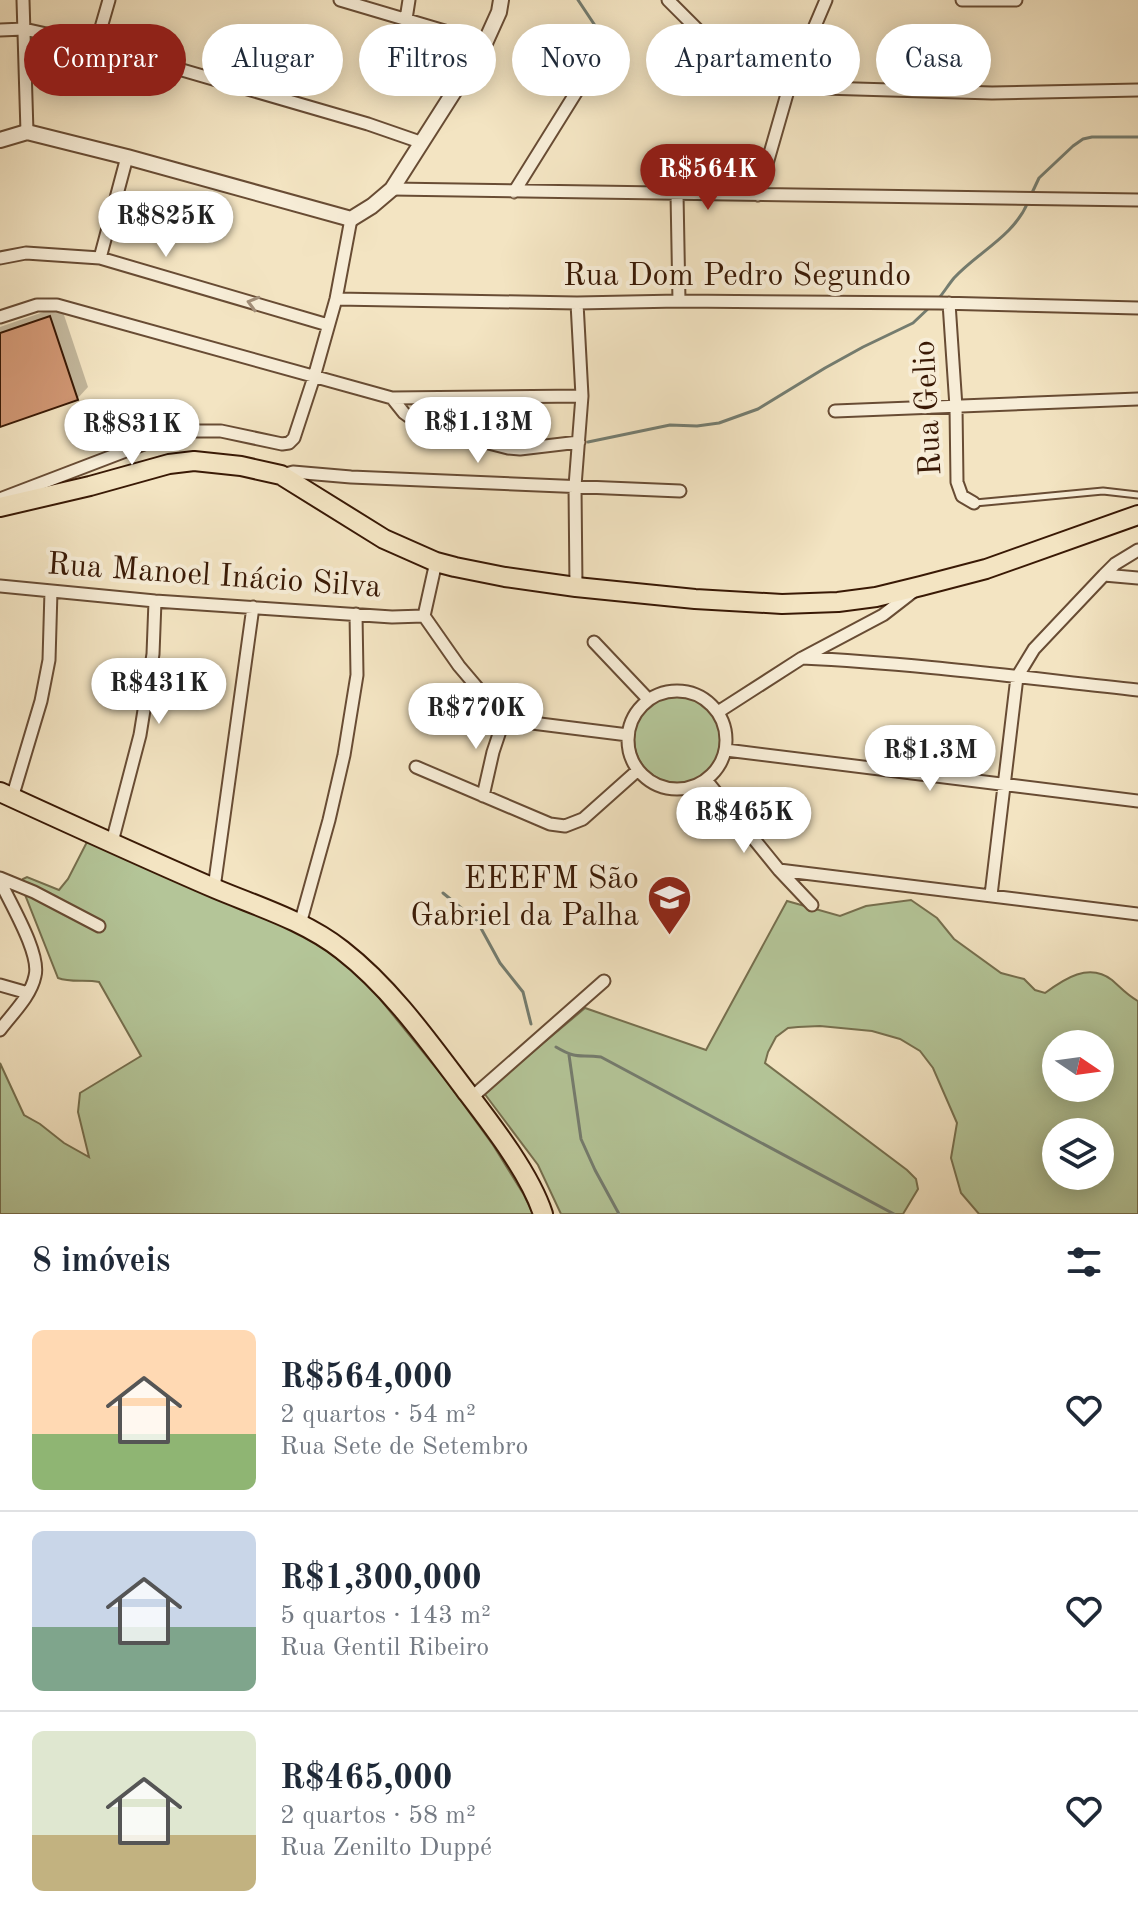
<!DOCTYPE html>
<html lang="pt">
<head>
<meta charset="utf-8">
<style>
  body { margin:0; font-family:"Old Standard TT",serif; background:#f6f6f7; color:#1f2937; height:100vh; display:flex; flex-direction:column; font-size:30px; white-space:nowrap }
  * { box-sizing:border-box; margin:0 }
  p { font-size:26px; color:#747a83 }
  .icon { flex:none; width:44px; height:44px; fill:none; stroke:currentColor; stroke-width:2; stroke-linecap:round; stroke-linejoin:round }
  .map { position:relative; height:1214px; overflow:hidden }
  .drawer { display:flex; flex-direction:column; background:#fff; flex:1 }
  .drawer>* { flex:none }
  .guide { position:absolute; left:24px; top:24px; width:1090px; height:72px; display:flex; gap:16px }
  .needle { width:52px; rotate:103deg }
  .controls { position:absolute; left:1042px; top:1030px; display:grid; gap:16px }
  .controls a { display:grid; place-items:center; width:72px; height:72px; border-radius:50%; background:#fff; box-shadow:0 4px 20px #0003; font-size:40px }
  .price { position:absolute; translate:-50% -68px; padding:0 18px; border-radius:28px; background:#fff; color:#222; font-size:26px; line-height:52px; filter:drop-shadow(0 2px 4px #0008) }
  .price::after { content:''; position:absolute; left:50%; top:48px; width:24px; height:18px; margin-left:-12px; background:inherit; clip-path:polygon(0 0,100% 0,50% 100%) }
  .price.selected { background:#8f2418; color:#fff }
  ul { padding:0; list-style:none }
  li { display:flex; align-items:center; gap:24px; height:200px; padding:0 32px }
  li+li { border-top:2px solid #e0e1e3 }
  li span { display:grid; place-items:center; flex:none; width:224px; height:160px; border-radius:12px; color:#555 }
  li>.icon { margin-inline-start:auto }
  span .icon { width:96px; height:96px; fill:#fffc; stroke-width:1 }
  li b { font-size:34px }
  h2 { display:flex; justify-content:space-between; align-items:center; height:96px; padding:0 32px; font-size:34px }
  .tag { padding:0 28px; border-radius:36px; background:#fff; box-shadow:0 4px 20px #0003; font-size:28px; line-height:72px }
  .tag.selected { background:#8f2418; color:#fff }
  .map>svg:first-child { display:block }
  .green { fill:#b4c598; stroke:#766f4e; stroke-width:2; fill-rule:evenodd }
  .shadow { fill:#0003 }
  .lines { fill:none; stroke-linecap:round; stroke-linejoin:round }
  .stream { stroke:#747c6f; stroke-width:3 }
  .building { fill:#d19774; stroke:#391905; stroke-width:2 }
  .service-casing { stroke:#684c34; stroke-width:9 }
  .minor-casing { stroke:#684c34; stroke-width:15 }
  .tertiary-casing { stroke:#684c34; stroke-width:18 }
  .primary-casing { stroke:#391905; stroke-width:22 }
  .service { stroke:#f7edd7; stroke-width:5 }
  .minor { stroke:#f7edd7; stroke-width:11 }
  .tertiary { stroke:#f7edd7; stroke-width:14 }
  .primary { stroke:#f3e4c2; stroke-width:18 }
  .oneway { stroke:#a28e78 }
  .labels { text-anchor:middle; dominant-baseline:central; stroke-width:8; stroke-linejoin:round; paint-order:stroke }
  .street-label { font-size:32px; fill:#391905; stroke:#f7edd7 }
  .poi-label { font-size:32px; fill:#391905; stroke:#f7edd7; text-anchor:end }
</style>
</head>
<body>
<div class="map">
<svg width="1138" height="1214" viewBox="0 0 1138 1214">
  <rect width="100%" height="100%" fill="#f3e4c2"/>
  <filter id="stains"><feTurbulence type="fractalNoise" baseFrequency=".0025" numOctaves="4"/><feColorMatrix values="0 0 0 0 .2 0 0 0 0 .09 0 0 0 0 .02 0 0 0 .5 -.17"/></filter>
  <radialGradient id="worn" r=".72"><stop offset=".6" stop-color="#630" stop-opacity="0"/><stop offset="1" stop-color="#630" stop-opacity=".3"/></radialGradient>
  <path class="green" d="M634 739a44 44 0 1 1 88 0a44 44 0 1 1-88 0Z
    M89 838 235 899 311 939 363 978 445 1079 493 1145 524 1195 533 1214H0V1063L24 1115 40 1124 64 1143 89 1157 78 1112 80 1093 141 1056 99 982C86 979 71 983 58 978L22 887 23 879 27 877 59 890 68 879Z
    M911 900 937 918 954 939 1001 973 1024 979 1035 990 1045 993C1064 979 1089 962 1112 980 1121 988 1128 996 1138 1001V1214H979L961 1193 951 1158 957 1123 933 1068 920 1051 900 1039 872 1031 820 1026 798 1027 788 1028 776 1037 768 1052 765 1063 907 1170 916 1179 918 1189 903 1214H561L538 1165 484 1093 585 1008 706 1050 787 901 840 916 866 906ZM1056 1044H1100V1088H1056ZM1056 1132H1100V1176H1056Z"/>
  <path class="shadow" d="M61 306 88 387 77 399 0 425V327Z"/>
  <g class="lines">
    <path class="stream" d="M578 0 612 51
      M1031 195 1039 178 1073 146 1083 139 1092 137H1138
      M939 298C944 292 949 284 954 278 978 252 1014 236 1028 202
      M588 442 670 425 697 426 719 423 758 409 825 368 863 347 913 323 931 306
      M443 893 477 921 500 963 523 992 531 1024
      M556 1047C578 1060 578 1054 601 1057L894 1214
      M569 1055 581 1139 595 1170 619 1214"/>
  </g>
  <path class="building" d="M50 316 78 400 0 427V333Z"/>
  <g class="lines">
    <defs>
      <path id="service" d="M975 503 1103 491 1138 495"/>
      <path id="minor" d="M23 0 27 132
        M340 0 485 43
        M668 0 723 55 742 69 789 87 992 93 1138 90
        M962 0H1016
        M406 19 409 0
        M0 30 24 29 96 45 368 124 420 142
        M96 45 109 0
        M392 189 1138 200
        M514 192 600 54
        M677 194 679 301
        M758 195 789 87 826 0
        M0 258 26 253 100 258 328 325
        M100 258 127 157
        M336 299 577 303 679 301 939 303 1138 308
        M949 303 956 407 957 482 962 496 974 503
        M0 317 37 305H57L392 398 582 396
        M392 398 404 413 422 426 508 448 520 449 579 442
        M835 411 1138 399
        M281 475 293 472 351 477 680 491
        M0 499 178 431H221L282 444 289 443 294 438 314 377 336 299 351 219
        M436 562 424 616 459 666 487 699 505 716 524 722 628 735
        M1104 575 1138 578
        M0 586 155 601 392 617 424 616
        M576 587 575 486 582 396 577 303
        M594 642 648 699
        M802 658C914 663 1026 678 1138 690
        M628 740a49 49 0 1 1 98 0a49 49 0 1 1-98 0Z
        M718 712 802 658 883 615 914 591
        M726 750 1138 801
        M416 767 550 824 565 826 583 819 638 770
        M706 780 779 870 812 905
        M483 796 493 752 505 716
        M12 798 41 701 49 660 51 591
        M112 842 140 735 153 654 155 601
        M779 870 1138 914
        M0 878 34 892 99 926
        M0 881C10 903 41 954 35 976 31 996 12 1014 0 1030
        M214 888 253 607
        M991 895 1017 677 1034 649 1104 575 1115 564 1138 550
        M300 924 329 820 344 755 357 675 356 614
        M0 985 28 993
        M471 1098 604 981"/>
      <path id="tertiary" d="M0 140 27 132 127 157 351 219 372 206 392 189 485 43 499 12 501 0"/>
      <path id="primary" d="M0 507 90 486 169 464 194 461 241 466 281 475 384 539 436 562 455 567 505 577 576 587 695 599 782 604 838 602 876 597 921 586 986 569 1138 515
        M0 792C72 825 144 858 216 889 259 907 305 921 342 950 391 988 429 1042 466 1091 492 1125 530 1174 543 1214"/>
    </defs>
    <use href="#service" class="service-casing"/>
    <use href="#minor" class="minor-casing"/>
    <use href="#tertiary" class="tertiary-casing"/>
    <use href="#primary" class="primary-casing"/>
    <use href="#service" class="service"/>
    <use href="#minor" class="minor"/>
    <use href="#tertiary" class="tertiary"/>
    <use href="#primary" class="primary"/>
  </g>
  <defs><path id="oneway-chevron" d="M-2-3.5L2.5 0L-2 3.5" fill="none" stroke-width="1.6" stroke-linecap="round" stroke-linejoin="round" transform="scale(2)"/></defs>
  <use class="oneway" href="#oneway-chevron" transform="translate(253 303) rotate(-164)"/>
  <defs>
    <symbol id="school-pin" viewBox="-11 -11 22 30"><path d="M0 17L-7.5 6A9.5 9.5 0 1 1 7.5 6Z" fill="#8f2418" stroke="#f7edd7"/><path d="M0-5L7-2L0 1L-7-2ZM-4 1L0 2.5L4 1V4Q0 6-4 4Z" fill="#fff"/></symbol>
  </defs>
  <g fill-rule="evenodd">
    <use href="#school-pin" x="644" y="872" width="51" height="69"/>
  </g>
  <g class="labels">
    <g class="street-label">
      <text x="737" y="277">Rua Dom Pedro Segundo</text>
      <text transform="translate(929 408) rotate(-93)">Rua Gelio</text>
      <text transform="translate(214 577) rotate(4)">Rua Manoel Inácio Silva</text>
    </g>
    <g class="poi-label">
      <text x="639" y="880">EEEFM São<tspan x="639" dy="37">Gabriel da Palha</tspan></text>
    </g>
  </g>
  <rect width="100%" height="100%" filter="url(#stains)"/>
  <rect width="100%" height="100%" fill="url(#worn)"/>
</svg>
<div class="controls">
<a><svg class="needle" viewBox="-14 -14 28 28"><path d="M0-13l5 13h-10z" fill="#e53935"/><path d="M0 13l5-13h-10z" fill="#747a83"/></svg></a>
<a><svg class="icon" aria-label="layers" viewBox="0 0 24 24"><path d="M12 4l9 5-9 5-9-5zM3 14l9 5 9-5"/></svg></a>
</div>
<b class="price selected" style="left:708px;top:212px">R$564K</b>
<b class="price" style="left:166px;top:259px">R$825K</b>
<b class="price" style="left:478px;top:465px">R$1.13M</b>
<b class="price" style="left:132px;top:467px">R$831K</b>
<b class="price" style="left:159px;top:726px">R$431K</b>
<b class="price" style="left:476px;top:751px">R$770K</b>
<b class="price" style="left:930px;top:793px">R$1.3M</b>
<b class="price" style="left:744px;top:855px">R$465K</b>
<div class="guide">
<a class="tag selected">Comprar</a>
<a class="tag">Alugar</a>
<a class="tag">Filtros</a>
<a class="tag">Novo</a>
<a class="tag">Apartamento</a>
<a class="tag">Casa</a>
</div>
</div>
<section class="drawer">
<h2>8 imóveis<svg class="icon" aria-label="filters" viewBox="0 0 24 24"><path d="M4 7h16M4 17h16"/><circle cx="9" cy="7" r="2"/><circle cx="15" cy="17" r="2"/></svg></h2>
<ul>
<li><span style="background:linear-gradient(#ffd9b3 65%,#8fb573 0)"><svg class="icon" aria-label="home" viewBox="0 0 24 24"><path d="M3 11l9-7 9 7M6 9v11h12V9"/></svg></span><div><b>R$564,000</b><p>2 quartos · 54 m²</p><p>Rua Sete de Setembro</p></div><svg class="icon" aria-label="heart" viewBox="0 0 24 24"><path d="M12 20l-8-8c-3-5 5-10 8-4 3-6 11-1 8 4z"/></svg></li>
<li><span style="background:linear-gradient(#c9d6e8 60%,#7fa58c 0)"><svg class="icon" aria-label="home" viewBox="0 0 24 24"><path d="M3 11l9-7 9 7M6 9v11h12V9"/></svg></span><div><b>R$1,300,000</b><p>5 quartos · 143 m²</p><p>Rua Gentil Ribeiro</p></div><svg class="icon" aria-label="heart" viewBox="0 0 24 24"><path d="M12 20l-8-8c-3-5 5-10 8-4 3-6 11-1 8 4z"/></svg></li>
<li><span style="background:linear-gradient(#dfe7d0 65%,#c2b280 0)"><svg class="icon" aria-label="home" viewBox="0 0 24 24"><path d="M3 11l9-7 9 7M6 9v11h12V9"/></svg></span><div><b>R$465,000</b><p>2 quartos · 58 m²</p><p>Rua Zenilto Duppé</p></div><svg class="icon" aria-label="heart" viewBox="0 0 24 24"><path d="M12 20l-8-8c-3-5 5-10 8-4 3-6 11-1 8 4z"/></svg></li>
</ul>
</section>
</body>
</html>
